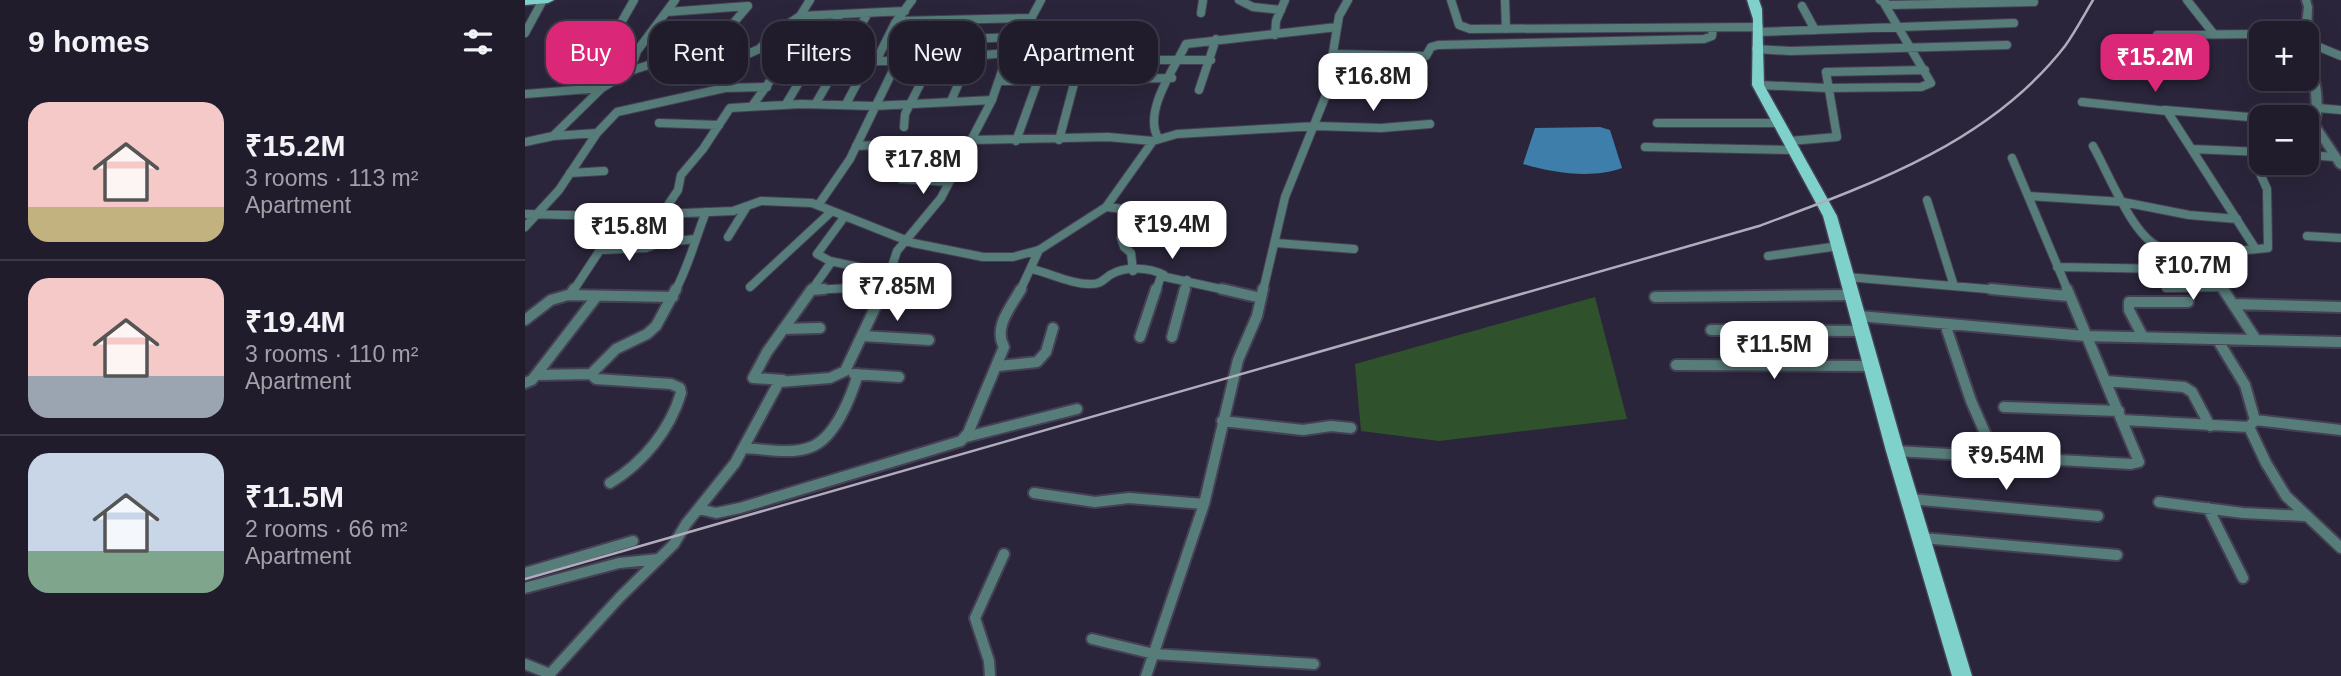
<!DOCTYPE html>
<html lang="en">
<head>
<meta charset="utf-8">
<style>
  body { margin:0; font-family:Arial,sans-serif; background:#2d2938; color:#f1f3f6; height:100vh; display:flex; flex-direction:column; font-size:26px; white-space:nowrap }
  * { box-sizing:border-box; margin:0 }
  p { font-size:23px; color:#a2a1a9 }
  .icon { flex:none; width:38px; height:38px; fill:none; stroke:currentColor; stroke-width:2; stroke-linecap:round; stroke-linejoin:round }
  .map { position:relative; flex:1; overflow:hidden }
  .side { display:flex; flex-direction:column; background:#201c2c; width:525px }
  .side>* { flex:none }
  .guide { position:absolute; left:21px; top:21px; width:665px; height:63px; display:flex; gap:14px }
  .tools { position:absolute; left:1724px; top:21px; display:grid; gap:14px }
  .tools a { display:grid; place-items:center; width:70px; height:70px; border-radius:14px; background:#201c2c; box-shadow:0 7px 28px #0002,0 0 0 2px #3d3a48; font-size:35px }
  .price { position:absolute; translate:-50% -60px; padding:0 16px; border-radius:14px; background:#fff; color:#222; font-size:23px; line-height:46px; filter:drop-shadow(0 2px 4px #0008) }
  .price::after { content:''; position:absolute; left:50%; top:42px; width:21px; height:16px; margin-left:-10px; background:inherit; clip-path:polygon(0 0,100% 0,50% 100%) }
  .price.active { background:#db2777; color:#fff }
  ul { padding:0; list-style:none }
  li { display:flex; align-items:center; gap:21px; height:175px; padding:0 28px }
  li+li { border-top:2px solid #3d3a48 }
  li span { display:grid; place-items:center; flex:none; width:196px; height:140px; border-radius:21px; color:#555 }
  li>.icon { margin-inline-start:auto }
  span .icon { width:84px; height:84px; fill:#fffc; stroke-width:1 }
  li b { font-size:30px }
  h2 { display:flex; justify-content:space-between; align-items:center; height:84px; padding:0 28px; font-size:30px }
  .pill { padding:0 24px; border-radius:21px; background:#201c2c; box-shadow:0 7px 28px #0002,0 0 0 2px #3d3a48; font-size:24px; line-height:63px }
  .pill.active { background:#db2777; color:#fff }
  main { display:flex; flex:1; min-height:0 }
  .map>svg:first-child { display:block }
  .green { fill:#2f512c }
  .water { fill:#3d7eaa }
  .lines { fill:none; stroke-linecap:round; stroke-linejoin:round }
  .minor-far1-casing { stroke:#464055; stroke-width:10 }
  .minor-casing { stroke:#464055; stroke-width:14 }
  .tertiary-casing { stroke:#464055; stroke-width:4 }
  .primary-casing { stroke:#464055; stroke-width:3 }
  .minor-far1 { stroke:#577d7a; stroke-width:8 }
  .minor { stroke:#577d7a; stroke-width:10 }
  .tertiary { fill:#577d7a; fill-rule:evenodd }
  .primary { fill:#7fd2cc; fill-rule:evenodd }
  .rail { stroke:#b0acbc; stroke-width:2.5 }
</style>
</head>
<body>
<main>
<section class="side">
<h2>9 homes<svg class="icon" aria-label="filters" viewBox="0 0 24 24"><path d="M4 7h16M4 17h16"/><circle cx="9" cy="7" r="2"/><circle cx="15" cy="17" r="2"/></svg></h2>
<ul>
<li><span style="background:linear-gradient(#f6c9c9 75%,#c2b280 0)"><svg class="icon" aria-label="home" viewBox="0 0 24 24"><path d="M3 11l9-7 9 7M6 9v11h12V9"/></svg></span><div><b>₹15.2M</b><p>3 rooms · 113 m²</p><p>Apartment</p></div></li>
<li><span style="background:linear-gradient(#f6c9c9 70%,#9aa5b1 0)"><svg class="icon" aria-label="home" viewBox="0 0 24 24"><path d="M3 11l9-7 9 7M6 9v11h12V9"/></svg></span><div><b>₹19.4M</b><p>3 rooms · 110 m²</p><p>Apartment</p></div></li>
<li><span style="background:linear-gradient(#c9d6e8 70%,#7fa58c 0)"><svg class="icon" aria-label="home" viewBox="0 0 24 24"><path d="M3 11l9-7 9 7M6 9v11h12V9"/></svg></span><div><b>₹11.5M</b><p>2 rooms · 66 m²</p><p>Apartment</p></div></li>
</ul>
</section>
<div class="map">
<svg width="1816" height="676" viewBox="0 0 1816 676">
  <rect width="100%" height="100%" fill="#2b253b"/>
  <path class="green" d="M1070 297 1102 419 914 441 836 431 830 364Z"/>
  <path class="water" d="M1075 127 1085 130 1097 168C1067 179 1028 173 998 164L1010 128Z"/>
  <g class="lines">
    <defs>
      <path id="minor-far1" d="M714 0 728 7 756 10
        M926 0 934 25 945 29 1234 27
        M980 0 981 29
        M1355 0 1364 5 1509 2
        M1662 0 1688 33
        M1277 6 1290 30
        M142 12 223 6 205 27 150 31
        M676 13 678 0
        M275 16 285 0
        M373 21 507 18
        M1234 32 1489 23
        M0 33 18 0
        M750 35 751 21 760 0
        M88 37 109 0
        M361 42 496 37
        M492 42 581 43
        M1782 42 1816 56
        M1231 49 1265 51 1482 45
        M808 54 901 56 906 47 913 45 1179 39 1187 36 1188 28
        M480 60H686
        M351 61 370 23 387 0
        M1611 61 1645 63 1631 39 1632 35 1736 34
        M286 63 395 60 483 53
        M105 71 112 51 150 0
        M474 81 647 78
        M1233 85 1302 88 1396 87 1406 83 1360 5
        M674 90 691 39
        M0 94 77 88
        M426 101 445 57
        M1557 102 1642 111 1730 248
        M291 103 343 13
        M261 104 314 16
        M321 104 344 61
        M227 106 292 16
        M1793 108 1816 110
        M1640 110 1736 118
        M134 123 194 125
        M1132 123H1253
        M379 127 380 114 408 59
        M28 136 72 133
        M633 138C618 111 649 69 661 44L812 27
        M447 140 583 137 628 141
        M534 140 550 80
        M491 141 513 80
        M1265 141 1312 137 1301 72 1400 70
        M0 142 28 136 77 88 105 71 142 59 223 54 234 49 254 30 275 16 380 11
        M331 146 354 145 392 154 438 156
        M1568 146C1582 170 1607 235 1633 246 1647 252 1665 251 1681 254
        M1120 147 1271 150
        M1668 149 1736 152
        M1782 155 1810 157
        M1487 158 1543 291
        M45 173 79 171
        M376 179 424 182
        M1503 196 1598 202 1664 215 1712 219
        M1402 200 1429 286
        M294 204 325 159 373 60
        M581 207 660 216
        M0 214 87 216 208 211 236 201 287 203 388 243 458 257H488L514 250 581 207 628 141 652 134 791 126 856 128 905 124
        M137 214 153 190 156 175 178 149 205 108 276 104 348 106 467 100
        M0 227 34 190 72 133 92 112 200 88 242 87
        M1782 236 1816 238
        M203 237 221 208
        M596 238 599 247 606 253 608 271
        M751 243 829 249
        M1243 256 1314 246
        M305 261 338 268
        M1532 267 1644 269 1687 274
        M507 269C527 274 546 284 566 284 576 284 578 280 585 275 600 266 624 267 639 275
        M1322 277 1486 291
        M225 287 307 211
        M1641 288 1695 287
        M286 290 325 288
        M48 291 75 250 121 248 135 243 169 239
        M150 291C164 266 170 239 181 212
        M286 291 305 264V261L292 254 320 216
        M359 291 372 251 416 198 467 100 483 53 496 37 516 0
        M495 291 514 250
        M631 291 636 276 705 291
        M659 291 662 280
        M738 291 760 197 801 95 814 16 823 0
        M1699 291 1679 261 1681 254 1743 248 1742 189 1725 151"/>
      <path id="minor" d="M697 289 736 298
        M1466 289 1543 296
        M1698 289 1730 338
        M286 290 299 289
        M45 295 49 289
        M1130 297 1328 295
        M1708 304 1816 307
        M1334 316 1560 336 1816 342
        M0 320 26 300 43 295 148 297
        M1420 324 1446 401 1471 458
        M258 329 295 328
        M1186 330 1338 331
        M338 336 404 340
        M615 337 631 289
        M647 337 660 289
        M1618 337 1604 310V302H1663
        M1692 339 1720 385 1730 420 1724 427 1741 463 1761 496 1816 548
        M1151 365 1347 366
        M473 366 512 362 521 352 528 328
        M66 374 71 379 146 384 155 388 156 393C145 430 118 463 85 483
        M329 374 374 377
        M11 375 66 374 91 349 122 334 131 326 151 289
        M258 380 228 378 242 352 287 289
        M1581 381 1659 387 1667 392 1685 426
        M0 383 7 380 72 296
        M1479 407 1594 411
        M1598 420 1724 427
        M1730 420 1816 430
        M697 421 778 430 806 426 826 428
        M441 437 552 409
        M219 448C240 449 266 455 286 447 310 438 326 397 333 374
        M1370 451 1606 464 1614 462 1542 289
        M509 493 570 502 604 498 679 504
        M1385 499 1573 516
        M1634 502 1718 513 1779 516
        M1683 508 1718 578
        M174 509 191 513 215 508 436 441 443 433 479 347C468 327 486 307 496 289
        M1398 538 1592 555
        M0 573 108 541
        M0 588 94 563 134 559
        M567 639 629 654 789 664
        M0 664 25 674
        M23 676 95 597 149 544 161 524 210 463 254 382 305 378 320 371 359 289
        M465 676 464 661 450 618 479 554
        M621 676 679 504 713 360 732 316 738 289"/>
      <path id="tertiary" d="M1777 0H1785L1787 7 1786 33 1782 36V33H1776L1779 7Z
        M1782 48 1787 51C1793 77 1801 97 1794 124L1816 157V169L1812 167 1784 124C1792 94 1779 77 1782 48Z"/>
      <path id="primary" d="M0 0H29L23 3 0 5Z
        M1222 0H1234L1237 9 1239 85 1312 216 1379 451 1447 676H1427L1361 451 1298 216 1227 85 1228 19Z"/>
    </defs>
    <use href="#minor-far1" class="minor-far1-casing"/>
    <use href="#minor" class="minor-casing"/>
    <use href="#tertiary" class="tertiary-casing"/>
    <use href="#primary" class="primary-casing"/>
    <use href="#minor-far1" class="minor-far1"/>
    <use href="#minor" class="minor"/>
    <use href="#tertiary" class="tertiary"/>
    <use href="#primary" class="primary"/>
    <path class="rail" d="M0 579 1234 226C1345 185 1465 143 1540 46 1550 32 1559 15 1568 0"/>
  </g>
</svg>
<div class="tools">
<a>+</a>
<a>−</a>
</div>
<b class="price active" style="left:1630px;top:94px">₹15.2M</b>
<b class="price" style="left:848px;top:113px">₹16.8M</b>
<b class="price" style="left:398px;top:196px">₹17.8M</b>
<b class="price" style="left:647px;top:261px">₹19.4M</b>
<b class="price" style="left:104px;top:263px">₹15.8M</b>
<b class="price" style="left:1668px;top:302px">₹10.7M</b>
<b class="price" style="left:372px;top:323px">₹7.85M</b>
<b class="price" style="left:1249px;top:381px">₹11.5M</b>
<b class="price" style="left:1481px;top:492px">₹9.54M</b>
<div class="guide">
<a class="pill active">Buy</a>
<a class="pill">Rent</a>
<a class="pill">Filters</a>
<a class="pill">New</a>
<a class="pill">Apartment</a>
</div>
</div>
</main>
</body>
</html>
